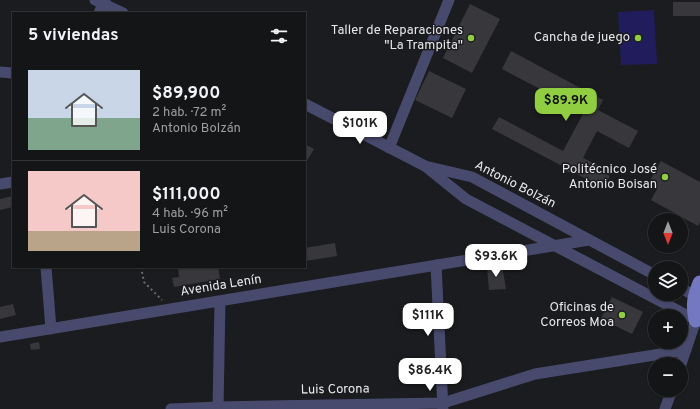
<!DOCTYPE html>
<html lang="es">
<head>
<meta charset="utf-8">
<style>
  body { margin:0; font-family:Overpass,sans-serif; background:#1d1e20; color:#f1f3f6; height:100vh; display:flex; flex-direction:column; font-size:15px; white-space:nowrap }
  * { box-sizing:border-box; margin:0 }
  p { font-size:13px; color:#9d9fa1 }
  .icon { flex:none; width:22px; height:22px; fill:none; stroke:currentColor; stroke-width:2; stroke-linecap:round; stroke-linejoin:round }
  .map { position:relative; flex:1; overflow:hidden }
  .drawer { position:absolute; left:12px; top:12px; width:294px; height:256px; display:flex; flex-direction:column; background:#141517; border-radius:0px; box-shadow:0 1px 3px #0004,0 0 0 1px #333436 }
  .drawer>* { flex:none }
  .needle { width:26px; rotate:180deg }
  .controls { position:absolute; left:648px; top:213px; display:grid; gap:8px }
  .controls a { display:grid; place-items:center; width:40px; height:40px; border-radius:50%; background:#141517; box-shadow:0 1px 3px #0004,0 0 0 1px #333436; font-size:20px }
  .price { position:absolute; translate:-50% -34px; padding:0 9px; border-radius:8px; background:#fff; color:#222; font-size:13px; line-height:26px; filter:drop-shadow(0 1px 2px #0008) }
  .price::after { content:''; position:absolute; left:50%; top:24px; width:12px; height:9px; margin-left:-6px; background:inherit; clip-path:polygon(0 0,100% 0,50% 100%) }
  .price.on { background:#90cd41; color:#111 }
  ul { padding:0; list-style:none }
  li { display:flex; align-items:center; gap:12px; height:100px; padding:0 16px }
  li+li { border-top:1px solid #333436 }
  li span { display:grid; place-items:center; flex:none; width:112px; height:80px; border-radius:0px; color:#555 }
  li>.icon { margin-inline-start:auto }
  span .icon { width:48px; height:48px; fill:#fffc; stroke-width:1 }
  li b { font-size:17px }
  h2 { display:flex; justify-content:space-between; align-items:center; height:48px; padding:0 16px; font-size:17px }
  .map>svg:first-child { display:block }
  .green { fill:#211c5b }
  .building { fill:#38383c }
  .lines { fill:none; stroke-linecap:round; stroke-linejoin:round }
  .path { stroke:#696a6d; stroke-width:2; stroke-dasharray:2 3; stroke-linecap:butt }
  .minor { stroke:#484a6d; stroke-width:11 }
  .major { stroke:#7478c0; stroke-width:15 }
  .poi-dot { fill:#90cd41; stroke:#1b1c1f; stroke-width:1.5 }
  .labels { text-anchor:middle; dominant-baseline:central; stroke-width:3; stroke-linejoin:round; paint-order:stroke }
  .poi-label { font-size:13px; fill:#e8e8eb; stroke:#1b1c1f; text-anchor:end }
  .street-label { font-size:13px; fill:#e8e8eb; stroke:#1b1c1f }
</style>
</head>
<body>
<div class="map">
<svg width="700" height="409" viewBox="0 0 700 409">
  <rect width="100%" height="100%" fill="#1b1c1f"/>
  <path class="green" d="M654 10 657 64 621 65 618 12Z"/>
  <path class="building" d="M673 2H700V16H673Z
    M470 4 500 19 472 73 443 58Z
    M511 51 603 100 598 110 638 131 629 148 597 131 583 158 599 166 597 170 610 176 603 188 575 173 574 175 563 169 564 167 492 129 499 117 563 151 584 112 502 69Z
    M429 71 466 89 452 118 415 100Z
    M305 144 314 149 305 164Z
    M661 161 700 182V222L698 226 651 200 657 189 648 184Z
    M13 196V207L0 210V199Z
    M335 243 337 256 305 261V248Z
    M502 265 506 289 489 290 487 267Z
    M178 267H218L220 279 174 287 172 278 179 277Z
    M612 297 643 312 632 334 601 319Z
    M13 304 16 315 0 319V307Z
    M39 342 40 349 31 350 30 344Z"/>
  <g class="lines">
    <path class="path" d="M141 267 144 282 162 300"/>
    <path class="minor" d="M95 0 123 13
      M99 13 105 0
      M0 72 13 73
      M305 104 425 166
      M389 148 449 0
      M0 184 13 182
      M436 265 443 409
      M46 267 51 329
      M655 275 472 177 425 166 466 199 696 320 681 364
      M681 288 695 296
      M0 337 589 240
      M171 409 218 407 443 403 535 374 686 350
      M218 409 220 301
      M665 409 672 390"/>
    <path class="major" d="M700 283C694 298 693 305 696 320L700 316"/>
  </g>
  <g class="poi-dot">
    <circle cx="471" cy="38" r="4"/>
    <circle cx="638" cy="38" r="4"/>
    <circle cx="665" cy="177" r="4"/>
    <circle cx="622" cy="315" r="4"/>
  </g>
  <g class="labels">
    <g class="poi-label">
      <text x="463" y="31">Taller de Reparaciones<tspan x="463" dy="15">"La Trampita"</tspan></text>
      <text x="630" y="38">Cancha de juego</text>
      <text x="657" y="170">Politécnico José<tspan x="657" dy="15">Antonio Boisan</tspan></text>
      <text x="614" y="308">Oficinas de<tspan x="614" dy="15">Correos Moa</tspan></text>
    </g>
    <g class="street-label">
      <text transform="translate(515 185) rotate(27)">Antonio Bolzán</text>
      <text transform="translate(221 286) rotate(-9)">Avenida Lenín</text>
      <text transform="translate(335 390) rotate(-1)">Luis Corona</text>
    </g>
  </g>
</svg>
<div class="controls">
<a><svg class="needle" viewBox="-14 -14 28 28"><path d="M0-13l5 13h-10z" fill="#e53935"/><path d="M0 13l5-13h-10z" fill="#9d9fa1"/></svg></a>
<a><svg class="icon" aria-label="layers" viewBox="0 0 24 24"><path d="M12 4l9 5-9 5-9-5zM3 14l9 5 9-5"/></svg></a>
<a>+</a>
<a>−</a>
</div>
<b class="price on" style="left:566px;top:122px">$89.9K</b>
<b class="price" style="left:360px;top:145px">$101K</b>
<b class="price" style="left:496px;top:278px">$93.6K</b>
<b class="price" style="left:428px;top:337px">$111K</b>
<b class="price" style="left:430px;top:392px">$86.4K</b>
<section class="drawer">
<h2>5 viviendas<svg class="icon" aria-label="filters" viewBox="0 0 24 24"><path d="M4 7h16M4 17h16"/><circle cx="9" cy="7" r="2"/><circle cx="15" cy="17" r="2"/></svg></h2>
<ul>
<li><span style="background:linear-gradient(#c9d6e8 60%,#7fa58c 0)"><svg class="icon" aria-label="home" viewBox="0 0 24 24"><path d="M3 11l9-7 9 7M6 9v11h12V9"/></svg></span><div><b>$89,900</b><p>2 hab. · 72 m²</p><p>Antonio Bolzán</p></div></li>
<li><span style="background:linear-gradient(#f6c9c9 75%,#b9a48a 0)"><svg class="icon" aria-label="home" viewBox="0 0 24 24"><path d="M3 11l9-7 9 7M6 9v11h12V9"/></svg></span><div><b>$111,000</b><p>4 hab. · 96 m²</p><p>Luis Corona</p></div></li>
</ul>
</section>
</div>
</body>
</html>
